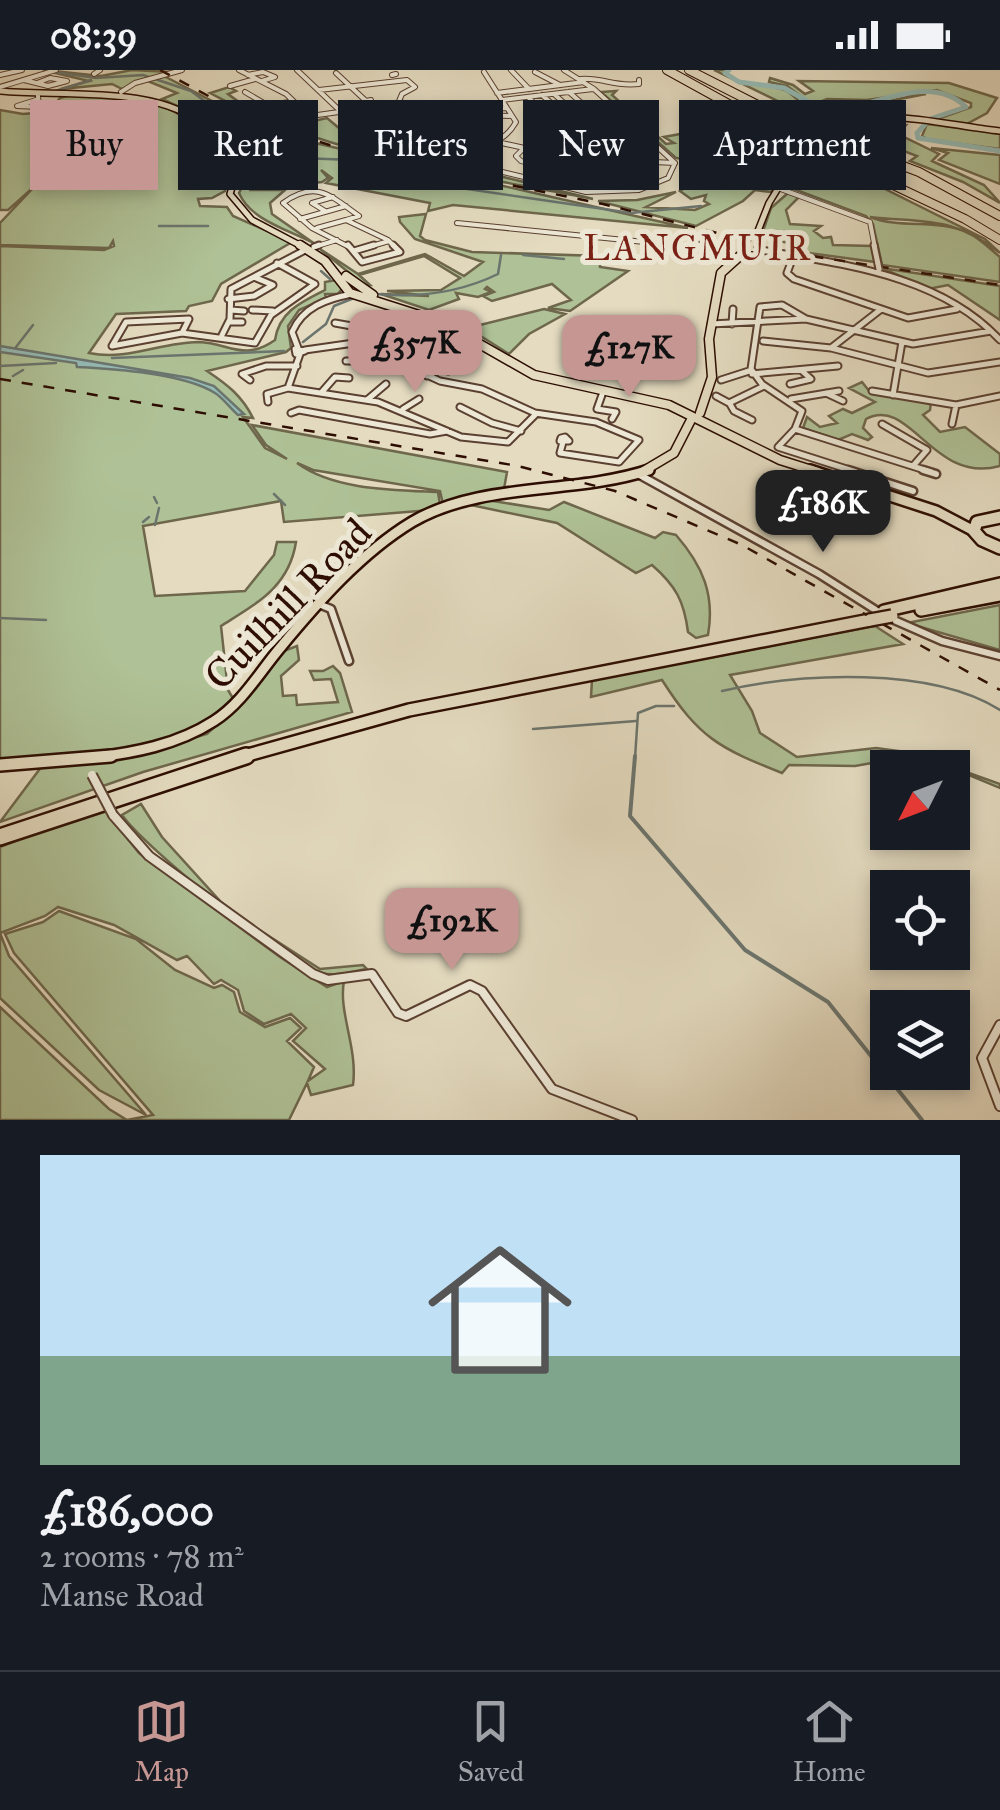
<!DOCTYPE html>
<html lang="en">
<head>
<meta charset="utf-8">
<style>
  body { margin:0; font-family:"IM FELL Great Primer",serif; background:#242831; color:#f1f3f6; height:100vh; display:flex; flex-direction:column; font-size:38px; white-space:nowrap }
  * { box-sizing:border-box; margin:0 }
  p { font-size:32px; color:#9ea1a6 }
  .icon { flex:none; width:55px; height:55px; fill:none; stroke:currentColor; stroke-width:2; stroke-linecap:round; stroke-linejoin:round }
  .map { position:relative; height:1050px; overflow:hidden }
  .drawer { display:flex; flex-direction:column; background:#171b24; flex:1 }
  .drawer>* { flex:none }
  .banner { position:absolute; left:30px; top:30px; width:940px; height:90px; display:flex; gap:20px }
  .needle { width:65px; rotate:228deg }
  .controls { position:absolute; left:870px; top:680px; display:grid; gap:20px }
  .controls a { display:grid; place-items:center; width:100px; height:100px; border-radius:0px; background:#171b24; box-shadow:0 5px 15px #0003; font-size:50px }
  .price { position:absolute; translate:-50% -85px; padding:0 22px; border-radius:20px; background:#c59692; color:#111; font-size:32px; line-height:65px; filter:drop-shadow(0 2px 5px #0008) }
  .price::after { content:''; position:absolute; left:50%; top:60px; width:30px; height:22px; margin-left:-15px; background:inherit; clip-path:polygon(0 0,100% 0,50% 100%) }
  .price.on { background:#222; color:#fff }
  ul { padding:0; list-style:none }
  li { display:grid; align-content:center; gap:20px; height:530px; padding:0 40px }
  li+li { border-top:2px solid #363941 }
  li span { display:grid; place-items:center; height:310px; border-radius:0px; color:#555 }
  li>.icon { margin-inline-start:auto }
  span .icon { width:180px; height:180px; fill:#fffc; stroke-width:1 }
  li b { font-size:42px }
  .tag { padding:0 35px; border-radius:0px; background:#171b24; box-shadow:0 5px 15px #0003; font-size:35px; line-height:90px }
  .tag.on { background:#c59692; color:#111 }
  .status { display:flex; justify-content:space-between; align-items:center; height:70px; padding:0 50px; background:#171b24; direction:ltr }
  .status svg { height:28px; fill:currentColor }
  .menu { display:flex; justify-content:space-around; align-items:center; height:140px; border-top:2px solid #363941; background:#171b24; font-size:28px; color:#9ea1a6 }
  .menu a { display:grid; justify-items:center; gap:5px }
  .menu .on { color:#c59692 }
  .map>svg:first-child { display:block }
  .green { fill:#afc196; stroke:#6e674c; stroke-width:2.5 }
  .water { fill:#95bbb6; stroke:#6b756e; stroke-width:2.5 }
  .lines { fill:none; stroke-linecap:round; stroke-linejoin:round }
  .stream-far1 { stroke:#6b756e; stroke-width:2.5 }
  .stream { stroke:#6b756e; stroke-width:4 }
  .river { stroke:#95bbb6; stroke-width:5 }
  .minor-far3-casing { stroke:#5b4031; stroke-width:6 }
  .minor-far2-casing { stroke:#5b4031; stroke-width:9 }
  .minor-far1-casing { stroke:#5b4031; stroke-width:11 }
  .minor-casing { stroke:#5b4031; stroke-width:12 }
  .major-far3-casing { stroke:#2d0d01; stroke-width:8 }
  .major-far2-casing { stroke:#2d0d01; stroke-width:11 }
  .major-far1-casing { stroke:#2d0d01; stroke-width:14 }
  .major-casing { stroke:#2d0d01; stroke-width:16 }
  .highway-far2-casing { stroke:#2d0d01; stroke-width:10 }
  .highway-far1-casing { stroke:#2d0d01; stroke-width:16 }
  .highway-casing { stroke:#2d0d01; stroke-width:20 }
  .minor-far3 { stroke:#ede8d6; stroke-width:4 }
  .minor-far2 { stroke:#ede8d6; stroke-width:5 }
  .minor-far1 { stroke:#ede8d6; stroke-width:6 }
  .minor { stroke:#ede8d6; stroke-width:8 }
  .major-far3 { stroke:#e4dbc0; stroke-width:5 }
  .major-far2 { stroke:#e4dbc0; stroke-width:8 }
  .major-far1 { stroke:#e4dbc0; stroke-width:9 }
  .major { stroke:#e4dbc0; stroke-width:11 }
  .highway-far2 { stroke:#e4dbc0; stroke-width:8 }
  .highway-far1 { stroke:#e4dbc0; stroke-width:11 }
  .highway { stroke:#e4dbc0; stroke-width:15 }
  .rail { stroke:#2d0d01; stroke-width:2.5; stroke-dasharray:11 11; stroke-linecap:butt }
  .minor-bridge-far1-casing { stroke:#5b4031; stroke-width:9; stroke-linecap:butt }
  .minor-bridge-casing { stroke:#5b4031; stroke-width:12; stroke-linecap:butt }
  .major-bridge-casing { stroke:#2d0d01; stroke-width:8; stroke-linecap:butt }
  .highway-bridge-far1-casing { stroke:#2d0d01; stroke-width:10; stroke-linecap:butt }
  .highway-bridge-casing { stroke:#2d0d01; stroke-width:16; stroke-linecap:butt }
  .minor-bridge-far1 { stroke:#ede8d6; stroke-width:5 }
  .minor-bridge { stroke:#ede8d6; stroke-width:8 }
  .major-bridge { stroke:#e4dbc0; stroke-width:5 }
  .highway-bridge-far1 { stroke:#e4dbc0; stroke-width:8 }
  .highway-bridge { stroke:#e4dbc0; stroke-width:11 }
  .labels { text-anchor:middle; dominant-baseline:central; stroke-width:10; stroke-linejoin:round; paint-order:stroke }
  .far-neighbourhood-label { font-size:35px; letter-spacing:2.5px; fill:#7a1f14; stroke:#ede8d6 }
  .street-label { font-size:40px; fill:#2d0d01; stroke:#ede8d6 }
</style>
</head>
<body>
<div class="status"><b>08:39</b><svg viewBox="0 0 49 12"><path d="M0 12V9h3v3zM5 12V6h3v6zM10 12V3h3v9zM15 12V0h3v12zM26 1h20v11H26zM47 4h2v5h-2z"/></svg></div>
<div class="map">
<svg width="1000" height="1050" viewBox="0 0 1000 1050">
  <rect width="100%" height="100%" fill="#e4dbc0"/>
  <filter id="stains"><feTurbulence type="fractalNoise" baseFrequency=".002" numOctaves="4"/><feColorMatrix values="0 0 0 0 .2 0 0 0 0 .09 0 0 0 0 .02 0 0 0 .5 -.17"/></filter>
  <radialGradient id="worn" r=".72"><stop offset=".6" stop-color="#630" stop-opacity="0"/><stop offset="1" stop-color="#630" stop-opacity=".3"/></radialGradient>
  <path class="green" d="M43 0 101 6 132 0 171 2 122 19 112 14 61 19 89 11Z
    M714 0H725L724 5C744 16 764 13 785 20 794 24 800 35 810 39 839 49 893 27 926 24L873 34 886 46 845 51 804 46 802 43Z
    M162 5 243 47 302 70 688 158 453 135 428 141 430 133 326 113 332 108 321 100 328 108 322 112 249 120H285L270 133 272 144 315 174C290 160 251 151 239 123L244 113 257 107 262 109 257 113 298 110 291 104 302 99H247L236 92 220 61 208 50 162 29 177 23 145 10Z
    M770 8 793 15 805 24 813 21 799 11 949 13 997 28 987 43 963 56 935 50 971 37V33L937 20 867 30 827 29 813 35 787 16 769 12Z
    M229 17 236 21 228 24 243 35 236 38 287 57 327 48 346 64 343 74 410 84 593 129C461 103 323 85 210 23Z
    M616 21 612 25 666 74 674 73 664 67 691 62 708 71H732L738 88 765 96 769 102 770 98 782 106 771 122 755 120 743 131 696 156 598 131 637 130 676 122 646 137 695 140 709 134 704 131 706 125 691 129 680 121 698 110 695 108 700 100 685 97 684 89 676 88 601 22Z
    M71 25C121 28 184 26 211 77 220 92 226 103 225 121L212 128 198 129 200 136 227 137 233 146 292 172 221 214 212 231 189 236 186 241 116 244 89 283C128 291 161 272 199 272 229 273 244 292 275 270 279 242 301 232 325 220V212L336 210 344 216 338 224H325L326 228 299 240 288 256 291 278 286 282 207 301C228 315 242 326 253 348L243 347 265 378 287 389 266 375 252 355 507 402 504 419 443 434 440 421 313 400 297 393C334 420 392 420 438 422L440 435 431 440 284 452 281 431 143 456 155 526 245 521 274 485 277 472H296C289 517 257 533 221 556L228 620 234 630C171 687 80 686 0 694V176L104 180 114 176 113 171 109 178 0 175V153L35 116 8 140H0V40L23 44 48 42 60 28Z
    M460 48 499 52C485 81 450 68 427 59Z
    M880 53 906 55 898 64 939 84 932 91 984 115 1000 133 963 112 910 91 917 86 883 73 876 78 833 62Z
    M927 54 1000 63V79L929 70 922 66Z
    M931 78 1000 85V114L939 90 948 83Z
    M811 82 985 169 1000 183C953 146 925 153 870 147 901 159 936 149 967 162 979 168 990 179 1000 187V212L882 195 873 154 866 146 788 117 791 104Z
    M788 123 799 127 786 140 790 154 821 156 814 161 823 168 831 167 833 175 872 176 875 192 794 181 798 175 761 167 771 138Z
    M426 144 420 166 425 170 472 182 600 186V197L628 201 570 241 548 238 571 230 552 214 492 231 483 226 494 222 487 217 485 219 491 222 478 227 456 223 459 229 429 240 381 224 429 226 387 221 441 220 460 208 424 186 359 205 370 215H364L320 179 358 204 425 184 464 206 483 192 415 169 400 152 399 147Z
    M882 198 1000 216V250L948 215 928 219Z
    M544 239 565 244 529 264 509 284 468 258Z
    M862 312 870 322 931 332 930 340 923 345 940 362 965 357 1000 384V396C933 415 910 325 866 349L863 358 872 367 868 370 852 364 838 370 803 358 807 347 820 357 837 353 829 346 843 339 852 343 875 332 849 318Z
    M487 430 549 440 564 432 655 468 663 462 676 465C703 496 715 525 708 565L696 568 688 562C684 531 676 516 652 495L636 503 557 453 466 434Z
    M1000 535V580L907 553Z
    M875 556 903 574 730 605 752 641 760 663 797 687 876 678 913 683 1000 714V718L952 698 882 682 883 691 855 696 789 695 782 703C719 678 699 668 662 610L591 627 592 610Z
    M297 576 299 590 281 606 283 626 296 625 297 635 338 632 331 609 314 610 310 601H323L333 596 340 603 352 642 143 702 0 752 42 696 125 688 207 664 241 633 281 582Z
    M141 734 162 767 221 832 250 854 320 899 363 895 367 899C353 901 335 907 322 903 286 892 144 777 122 745Z
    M102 736 139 783 280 887 327 917 344 911C338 942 358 978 353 1015L311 1025 307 1013 289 1050H0V937L109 1039 127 1050 153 1045 14 883 5 864 43 852 59 841 136 869 175 900 214 918 222 915 234 922 240 942 265 957 290 948 301 958 287 971 314 997 308 1011 325 999 293 971 306 958 291 944 264 954 244 941 238 920 221 910 214 914 187 886 177 890 114 855 58 837 45 846 0 863 9 886 146 1045 99 1020 0 928V777Z"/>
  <path class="water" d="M0 276 190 308 214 316 244 344 238 345C230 338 223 328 215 323 183 303 114 299 77 297L76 293 0 282Z"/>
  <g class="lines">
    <path class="stream-far1" d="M54 2 96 8 143 5 191 21 218 41 244 51 257 69 300 88 353 90 387 96 419 112 631 143 701 136
      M52 22 91 10
      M789 43 825 49 834 41
      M879 63V72L904 83
      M159 156H208
      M523 185 564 189
      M321 201 330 209
      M377 224C420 228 459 223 498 204L501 185
      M303 272 326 254 334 236 354 228
      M16 277 33 255
      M112 288 284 281
      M0 296 56 293
      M13 306 23 300
      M274 424 285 435
      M154 427 157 433
      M143 452 149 447
      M155 455 159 438
      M0 548 46 550
      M722 621C800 603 931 596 1000 640
      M533 659 636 651
      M635 688 638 643 656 636H674"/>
    <path class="stream" d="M635 686 630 746 745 880 828 932 922 1050"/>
    <path class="river" d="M729 0 725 3 739 12 784 18 825 41C870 41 928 0 966 37L930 49 917 63 918 68 1000 81"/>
    <defs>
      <path id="minor-far3" d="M239 0 286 24 309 46
        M297 0 355 55 407 79 586 122 639 120 668 108 675 93
        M511 0 529 19
        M564 0 594 19 675 93
        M535 2 560 15
        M336 3 366 31 371 30
        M94 4 100 0
        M0 5 22 0
        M248 5 263 2 275 7 262 11
        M392 5 396 4
        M580 9C603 7 612 17 639 14V10
        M24 10 48 16 67 11 50 8 37 13
        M230 16 255 9
        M0 17 56 0
        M319 20 407 10 415 17 402 24 399 31 437 49
        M121 22 135 13 182 0
        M245 22 269 36 293 31
        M569 22 626 72 640 92
        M497 23 584 12
        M554 24 604 69 616 92
        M542 25C559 41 597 65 593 90
        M529 28 576 77 570 88
        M36 30 17 36 39 37 38 26
        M502 30 593 19
        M488 39 506 38
        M251 40 269 36
        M372 45C385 44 396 54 408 59 443 75 494 91 516 52L484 2
        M289 49 339 42
        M607 56 633 53
        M365 62 358 69 387 73
        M730 64 737 66H724Z
        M378 67 451 44 512 46
        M535 67 619 68
        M731 68 745 90 777 96
        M497 72 570 88 675 93
        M523 79 516 86 521 91C561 104 600 118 640 99L641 93
        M550 84 556 74 535 47 594 44
        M252 101H289
        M778 118 870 152 875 178
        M325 141 312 133 333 127
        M300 149 346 136
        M457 153 704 178
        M317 158 346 150
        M314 177 337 170
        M351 178 312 158 283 133C316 109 331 126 359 146L346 150 388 170 396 178
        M365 178 389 171"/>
      <path id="minor-far2" d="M348 175 362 192 400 182 393 175
        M698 175 731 190
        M874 175 878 194
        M314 177 319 175
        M750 178C836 194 937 202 1000 270
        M354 181 374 175
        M793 187 787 203 794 209 908 248 957 239
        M228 229 254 226 273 215 254 207
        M231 240 244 241
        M252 240 273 241
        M189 249 182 263 112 276 126 252Z
        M806 249 782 235 760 237 751 299 762 314 802 341 795 359 778 377 856 402
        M229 252H242
        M335 253 363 258 366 261 361 272
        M711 254 806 249 913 274 991 261
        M732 254 733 239
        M182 263 255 273 271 245 315 214 277 193
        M222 265 230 249 231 219 307 179
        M405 268 440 252
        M763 271 831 278 928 303 1000 292
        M298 278 292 262C303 237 326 229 352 224
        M831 278 880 240
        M295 279 305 281 296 284Z
        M305 280 361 272 375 274 401 286 407 296 440 311 482 319 535 343 596 352 639 370 619 392 560 383 563 372
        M300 284 288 318 378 332 461 367 508 372 536 344
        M401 286 425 283
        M346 291H358L366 297
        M358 291 382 278
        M752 304 838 296
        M427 306 441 299 448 301
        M250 310 242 304 266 296H297
        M721 310 749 301
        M790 314 811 309 801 300
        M872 321 956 335 1000 326
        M603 322 597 339 616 342 612 349
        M321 323 335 307 349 308
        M826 323 843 331
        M893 325 902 272
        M716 326 729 333 764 316
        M791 329 839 321
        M367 330 386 314
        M268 332 267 324 288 318
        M730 334 734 341 752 350
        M460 337 492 353 521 361
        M403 339 419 329
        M291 343 299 340 430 364 447 361
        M882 354 927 380 913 396
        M952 354 956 335
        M795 359 931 402
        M565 367 569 371H560L561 368Z"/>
      <path id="minor-far1" d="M848 400 913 421
        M923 400 936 404
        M638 404 819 504 885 546 942 571 1000 586
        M321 535 331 539 349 591"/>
      <path id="minor" d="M113 745 149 786 313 904 328 910 372 904 398 943 406 946 470 915 482 921 552 1019 632 1050
        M1000 955 982 988 1000 1036"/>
      <path id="major-far3" d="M0 21C56 27 162 14 204 57 218 71 222 94 234 111L230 124 252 150 305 178
        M229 91 235 98 252 101 253 106 248 108
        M781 91 791 92 793 95 774 94Z
        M793 94C804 83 814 69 828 61 879 33 946 56 1000 61
        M754 171 769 133 791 97"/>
      <path id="major-far2" d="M300 175 325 191 350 223 441 252 534 305 669 335 780 390 818 402
        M346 206 373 225
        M700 343 712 307 709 269 721 203 751 176
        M642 402 674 383 692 348"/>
      <path id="major-far1" d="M810 400 936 441 974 461
        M91 688C133 683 177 675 214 651 242 633 259 603 280 578 318 532 361 483 412 452 482 411 573 425 649 400"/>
      <path id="major" d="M0 695 111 686"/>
      <path id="highway-far2" d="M667 0 803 75
        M689 0 801 57
        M774 63 782 72 775 93
        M788 63 844 53
        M832 69 919 102 1000 146
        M817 79 965 149 1000 170"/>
      <path id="highway-far1" d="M1000 447 977 452 974 461 982 470 1000 478
        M921 540 1000 525
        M884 541 1000 514
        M237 688 409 640 870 550"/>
      <path id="highway" d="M0 767 246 686"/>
    </defs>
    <use href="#minor-far3" class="minor-far3-casing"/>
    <use href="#minor-far2" class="minor-far2-casing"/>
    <use href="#minor-far1" class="minor-far1-casing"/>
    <use href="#minor" class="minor-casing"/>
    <use href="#major-far3" class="major-far3-casing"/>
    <use href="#major-far2" class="major-far2-casing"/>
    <use href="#major-far1" class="major-far1-casing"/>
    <use href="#major" class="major-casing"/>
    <use href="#highway-far2" class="highway-far2-casing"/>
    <use href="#highway-far1" class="highway-far1-casing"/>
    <use href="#highway" class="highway-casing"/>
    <use href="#minor-far3" class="minor-far3"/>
    <use href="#minor-far2" class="minor-far2"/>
    <use href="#minor-far1" class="minor-far1"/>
    <use href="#minor" class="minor"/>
    <use href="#major-far3" class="major-far3"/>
    <use href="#major-far2" class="major-far2"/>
    <use href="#major-far1" class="major-far1"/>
    <use href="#major" class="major"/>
    <use href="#highway-far2" class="highway-far2"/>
    <use href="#highway-far1" class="highway-far1"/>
    <use href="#highway" class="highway"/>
    <path class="rail" d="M160 0 257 52 358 84 603 134 804 185 1000 215
      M0 309 518 396 615 421 742 475 1000 620"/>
    <defs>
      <path id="minor-bridge-far1" d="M878 194 879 199"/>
      <path id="minor-bridge" d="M92 705 113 745"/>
      <path id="major-bridge" d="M751 176 754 171"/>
      <path id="highway-bridge-far1" d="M805 54 836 66
        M803 75 822 84"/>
      <path id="highway-bridge" d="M870 550 892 546"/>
    </defs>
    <use href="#minor-bridge-far1" class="minor-bridge-far1-casing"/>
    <use href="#minor-bridge" class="minor-bridge-casing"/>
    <use href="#major-bridge" class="major-bridge-casing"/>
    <use href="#highway-bridge-far1" class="highway-bridge-far1-casing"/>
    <use href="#highway-bridge" class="highway-bridge-casing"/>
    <use href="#minor-bridge-far1" class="minor-bridge-far1"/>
    <use href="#minor-bridge" class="minor-bridge"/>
    <use href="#major-bridge" class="major-bridge"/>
    <use href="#highway-bridge-far1" class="highway-bridge-far1"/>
    <use href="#highway-bridge" class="highway-bridge"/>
  </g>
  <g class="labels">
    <g class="far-neighbourhood-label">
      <text x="698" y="178">LANGMUIR</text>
    </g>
    <g class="street-label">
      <text transform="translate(288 534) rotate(-46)">Cuilhill Road</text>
    </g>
  </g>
  <rect width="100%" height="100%" filter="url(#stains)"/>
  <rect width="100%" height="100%" fill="url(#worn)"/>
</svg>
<div class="controls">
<a><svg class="needle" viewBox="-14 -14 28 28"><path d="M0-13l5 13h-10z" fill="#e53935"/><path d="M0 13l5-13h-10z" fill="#9ea1a6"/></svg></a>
<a><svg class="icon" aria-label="locate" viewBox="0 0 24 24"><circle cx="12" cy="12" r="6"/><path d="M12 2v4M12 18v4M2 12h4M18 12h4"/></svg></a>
<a><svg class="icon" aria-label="layers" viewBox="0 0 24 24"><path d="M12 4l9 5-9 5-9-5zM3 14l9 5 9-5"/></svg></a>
</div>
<b class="price" style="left:415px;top:325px">£357K</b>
<b class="price" style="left:629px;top:330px">£127K</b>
<b class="price on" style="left:823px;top:485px">£186K</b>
<b class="price" style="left:452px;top:903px">£192K</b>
<div class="banner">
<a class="tag on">Buy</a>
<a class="tag">Rent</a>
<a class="tag">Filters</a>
<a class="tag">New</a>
<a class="tag">Apartment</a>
</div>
</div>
<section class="drawer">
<ul>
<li><span style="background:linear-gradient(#bfe0f5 65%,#7fa58c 0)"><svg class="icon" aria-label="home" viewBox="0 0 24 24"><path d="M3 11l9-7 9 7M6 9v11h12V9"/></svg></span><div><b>£186,000</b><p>2 rooms · 78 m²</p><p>Manse Road</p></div></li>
</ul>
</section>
<nav class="menu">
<a class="on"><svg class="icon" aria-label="map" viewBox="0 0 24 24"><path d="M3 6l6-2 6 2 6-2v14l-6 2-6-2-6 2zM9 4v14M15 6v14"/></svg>Map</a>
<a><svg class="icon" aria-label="saved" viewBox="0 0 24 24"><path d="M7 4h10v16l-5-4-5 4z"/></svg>Saved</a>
<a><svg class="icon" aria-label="home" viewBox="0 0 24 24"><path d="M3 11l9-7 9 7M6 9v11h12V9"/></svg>Home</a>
</nav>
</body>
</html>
